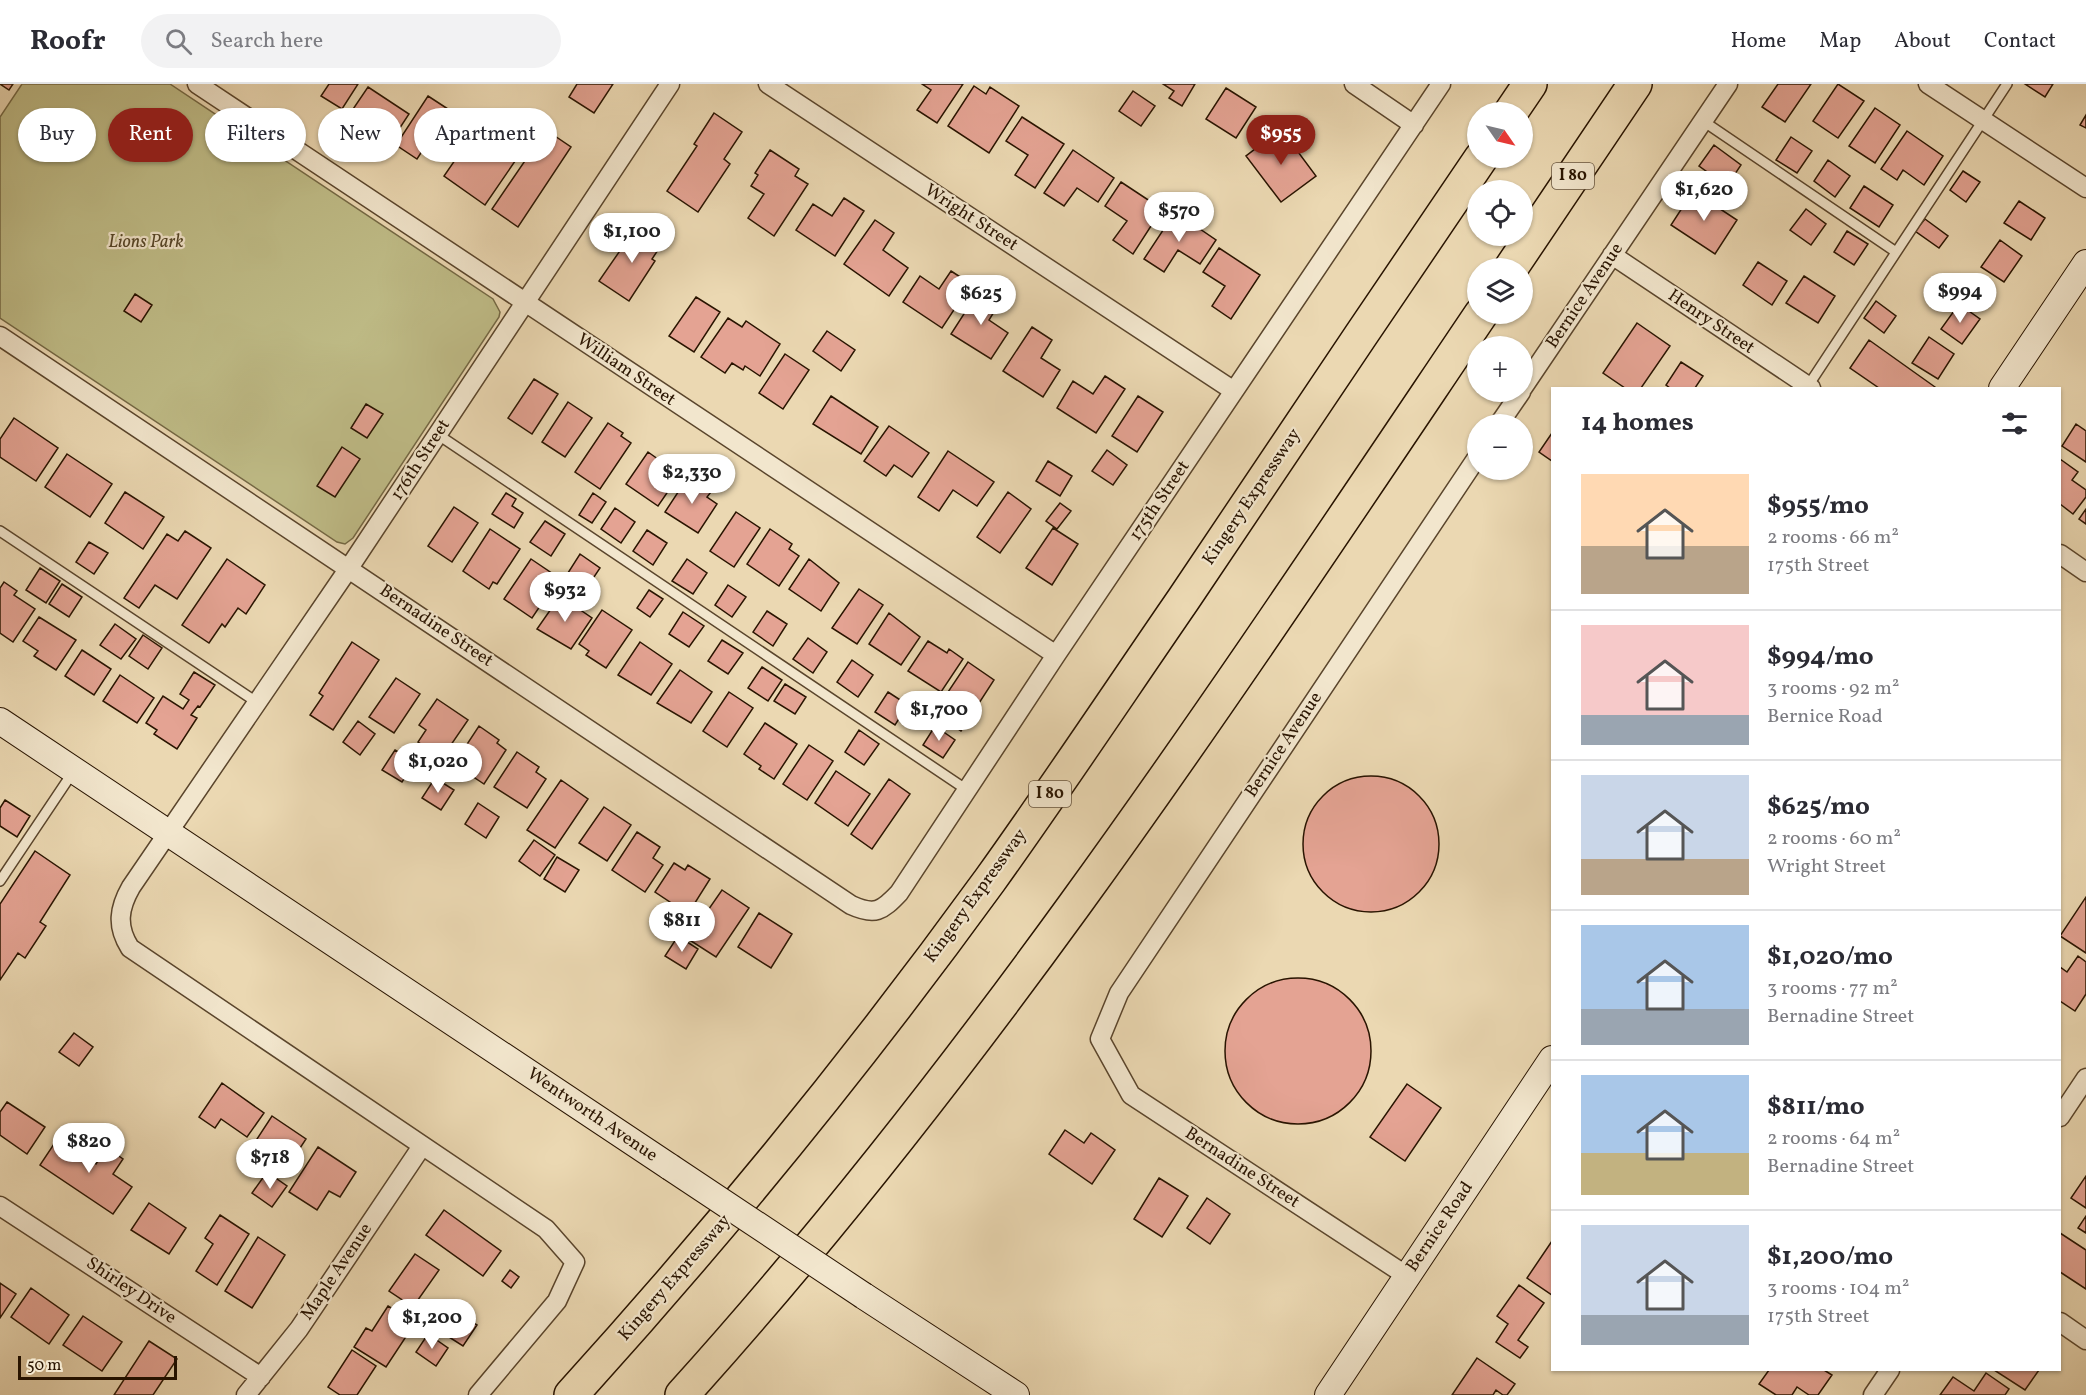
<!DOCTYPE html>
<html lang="en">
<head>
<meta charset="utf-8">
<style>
  body { margin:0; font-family:Vollkorn,serif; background:#f2f2f3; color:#2b2b33; height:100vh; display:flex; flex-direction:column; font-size:22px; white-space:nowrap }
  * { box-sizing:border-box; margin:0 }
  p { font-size:20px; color:#7c7c81 }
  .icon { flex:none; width:33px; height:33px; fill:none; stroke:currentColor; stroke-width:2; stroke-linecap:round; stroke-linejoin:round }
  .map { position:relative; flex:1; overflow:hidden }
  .sheet { position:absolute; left:1551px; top:303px; width:510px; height:984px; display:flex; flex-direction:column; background:#fff; border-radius:0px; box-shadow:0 2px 4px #0004 }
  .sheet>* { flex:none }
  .banner { position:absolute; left:18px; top:24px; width:570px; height:54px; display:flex; gap:12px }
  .needle { width:39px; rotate:124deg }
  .controls { position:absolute; left:1467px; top:18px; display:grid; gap:12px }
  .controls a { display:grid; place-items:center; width:66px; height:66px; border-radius:50%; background:#fff; box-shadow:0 2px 4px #0004; font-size:30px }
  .scale { position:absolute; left:18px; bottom:15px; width:159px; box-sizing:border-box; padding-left:6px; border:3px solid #291400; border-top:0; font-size:16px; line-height:21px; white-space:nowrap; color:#291400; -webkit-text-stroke:4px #f2e6cd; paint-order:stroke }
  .price { position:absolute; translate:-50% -51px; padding:0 14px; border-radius:21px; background:#fff; color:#222; font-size:20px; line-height:39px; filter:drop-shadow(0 2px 3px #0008) }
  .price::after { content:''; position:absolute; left:50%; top:36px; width:18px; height:14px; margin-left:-9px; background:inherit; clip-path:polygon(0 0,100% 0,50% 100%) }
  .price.current { background:#8f2418; color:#fff }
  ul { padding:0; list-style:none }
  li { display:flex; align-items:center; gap:18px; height:150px; padding:0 30px }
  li+li { border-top:2px solid #e1e1e2 }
  li span { display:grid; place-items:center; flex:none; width:168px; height:120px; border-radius:0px; color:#555 }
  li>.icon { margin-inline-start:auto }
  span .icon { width:72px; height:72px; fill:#fffc; stroke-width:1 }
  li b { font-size:26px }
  h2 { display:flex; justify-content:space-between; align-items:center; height:72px; padding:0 30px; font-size:26px }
  .chip { padding:0 21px; border-radius:27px; background:#fff; box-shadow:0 2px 4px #0004; font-size:21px; line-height:54px }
  .chip.current { background:#8f2418; color:#fff }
  header { display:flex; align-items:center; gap:36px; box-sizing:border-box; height:84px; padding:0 30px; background:#fff; border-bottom:2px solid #e1e1e2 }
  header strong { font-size:28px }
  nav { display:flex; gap:33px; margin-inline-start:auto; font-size:21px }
  .search { width:420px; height:54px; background:#f2f2f3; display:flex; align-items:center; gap:15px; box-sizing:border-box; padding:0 21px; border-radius:33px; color:#7c7c81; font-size:22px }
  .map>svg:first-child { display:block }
  .green { fill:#bfbc87; stroke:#746844; stroke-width:1.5 }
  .building { fill:#e4a393; stroke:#291400; stroke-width:1.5 }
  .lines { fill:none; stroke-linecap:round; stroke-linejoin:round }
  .lane-casing { stroke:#5a452c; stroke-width:12 }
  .street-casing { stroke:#5a452c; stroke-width:21 }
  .secondary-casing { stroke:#291400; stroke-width:28 }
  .highway-casing { stroke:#291400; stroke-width:36 }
  .lane { stroke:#f2e6cd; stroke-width:9 }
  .street { stroke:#f2e6cd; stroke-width:18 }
  .secondary { stroke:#f2e6cd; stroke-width:26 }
  .highway { stroke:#ebd8b2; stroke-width:33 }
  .secondary-bridge-casing { stroke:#291400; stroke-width:28; stroke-linecap:butt }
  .secondary-bridge { stroke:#f2e6cd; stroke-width:26 }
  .labels { text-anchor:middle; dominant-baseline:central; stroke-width:4.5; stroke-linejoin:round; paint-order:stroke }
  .shield { fill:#f2e6cd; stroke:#65533e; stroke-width:1.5 }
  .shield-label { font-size:16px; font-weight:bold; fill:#291400 }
  .street-label { font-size:18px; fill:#291400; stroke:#f2e6cd }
  .park-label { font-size:18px; font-style:italic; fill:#564628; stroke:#f2e6cd }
</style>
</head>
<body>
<header>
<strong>Roofr</strong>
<div class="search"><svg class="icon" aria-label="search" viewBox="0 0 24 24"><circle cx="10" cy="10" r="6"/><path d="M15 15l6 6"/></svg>Search here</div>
<nav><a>Home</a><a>Map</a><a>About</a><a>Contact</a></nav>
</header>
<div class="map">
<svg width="2086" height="1311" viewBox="0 0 2086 1311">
  <rect width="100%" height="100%" fill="#ebd8b2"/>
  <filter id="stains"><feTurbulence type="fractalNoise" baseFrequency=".00333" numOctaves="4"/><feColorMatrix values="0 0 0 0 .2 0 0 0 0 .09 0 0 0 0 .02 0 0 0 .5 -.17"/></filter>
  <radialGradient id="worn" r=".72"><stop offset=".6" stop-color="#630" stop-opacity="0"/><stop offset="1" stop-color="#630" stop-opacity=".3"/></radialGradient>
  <path class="green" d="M22 0H170L493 215 500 228 499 233 353 454 345 460 337 458 0 234V33Z"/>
  <path class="building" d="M0 0H13L9 6Z
    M329 0H358L342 25 321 12Z
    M577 0H613L594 29 569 13Z
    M922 0H963L937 39 917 26 931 6Z
    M1163 0H1195L1182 22 1169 14 1174 7Z
    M1778 0H1811L1785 38 1762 23Z
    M1838 0 1864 17 1838 54 1813 37Z
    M2025 0H2053L2045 13Z
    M974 2 986 10 990 3 1019 22 989 69 948 42Z
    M368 3 409 30 390 59 349 31Z
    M1226 4 1256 23 1236 54 1206 35Z
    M1133 7 1155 22 1141 42 1119 27Z
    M428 12 471 40 454 66 432 52 417 75 396 61Z
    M1875 24 1900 41 1875 79 1849 62Z
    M714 29 742 48 724 75 730 80 698 128 667 107 697 62 694 60Z
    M2086 31V44L2080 41Z
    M1022 33 1064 60 1035 104 1015 91 1028 71 1006 57Z
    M1281 45 1316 92 1281 118 1246 72Z
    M546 46 571 63 518 143 492 125Z
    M1907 47 1943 72 1924 101 1903 86 1897 96 1881 85Z
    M497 49 522 67 485 121 444 92 464 63 480 74Z
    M1791 53 1812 67 1797 89 1776 76Z
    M1714 61 1741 81 1727 102 1699 82Z
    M770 66 799 85 795 92 808 100 774 152 748 134 764 110 751 102 758 91 755 89Z
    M1073 66 1114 94 1098 118 1077 104 1064 122 1044 109Z
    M1828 76 1850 92 1835 113 1814 97Z
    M1963 87 1980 98 1966 118 1950 106Z
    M1121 98 1162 125 1133 170 1113 156 1127 137 1105 122Z
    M1864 102 1893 121 1879 143 1850 124Z
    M1693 107 1737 136 1715 170 1671 141Z
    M844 114 864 127 835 172 796 146 813 120 832 132Z
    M2019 117 2045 134 2031 156 2004 139Z
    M1806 125 1826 140 1811 161 1790 146Z
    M1175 128 1216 156 1200 180 1178 166 1164 188 1144 175Z
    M1925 135 1948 152 1939 164 1915 147Z
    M875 136 894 149 883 166 908 184 889 212 844 180Z
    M642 143 664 157 652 175 655 177 629 217 599 197 626 158 630 161Z
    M1847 147 1868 160 1854 181 1834 168Z
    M2000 156 2022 172 2004 198 1981 183Z
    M1219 164 1260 191 1231 235 1212 222 1225 202 1203 188Z
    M1758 178 1787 197 1772 221 1743 201Z
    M951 187 971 200 942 244 903 218 920 192 939 205Z
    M1804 192 1835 212 1818 239 1786 219Z
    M980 205 1000 218 989 236 1008 249 991 275 951 250Z
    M135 210 152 221 141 238 124 227Z
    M696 213 720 228 694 268 669 252Z
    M1876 217 1896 232 1884 249 1864 234Z
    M1959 220 1980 235 1962 260 1941 245Z
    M728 234 742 243 746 237 780 260 760 292 745 282 743 286 732 279 725 289 701 273Z
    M1637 239 1670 262 1641 304H1625L1603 289Z
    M1032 243 1052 256 1041 274 1060 286 1043 313 1003 287Z
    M827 247 855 266 841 287 813 267Z
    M1929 253 1954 270 1938 295 1912 279Z
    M1869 256 1935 303 1934 304H1879L1850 284Z
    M785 270 809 286 783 325 759 309Z
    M1681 278 1703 292 1695 304H1670L1666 301Z
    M1105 292 1125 305 1096 349 1057 324 1073 297 1093 310Z
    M534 295 558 310 532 350 508 334Z
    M831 312 878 343 861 370 813 340Z
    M1138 312 1163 328 1137 368 1112 352Z
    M568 318 592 334 565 373 542 358Z
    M366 320 383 330 367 354 351 344Z
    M14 334 58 364 36 397 0 373V355Z
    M608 339 623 349 621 352 631 359 600 405 575 388Z
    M2076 340 2086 347V378L2062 362Z
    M889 342 929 369 912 393 894 381 886 392 864 377Z
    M1552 349V377L1539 368Z
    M342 363 360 375 335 413 317 402Z
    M1107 366 1127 381 1113 401 1092 387Z
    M948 367 994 398 977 422 953 406 939 427 918 413Z
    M648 368 669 383 668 386 678 393 658 422 626 400Z
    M67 370 112 400 90 433 45 403Z
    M2060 375 2078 388 2072 396 2086 406V413L2073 430 2060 420Z
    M1048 377 1072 392 1060 412 1036 397Z
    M688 393 711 408 707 413 717 420 698 449 665 428Z
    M125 408 164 433 143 465 105 439Z
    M1008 408 1031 425 1000 469 977 453Z
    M506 409 516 415 512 422 523 429 514 444 492 430Z
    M593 409 606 418 592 439 579 431Z
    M1060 419 1071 427 1057 445 1046 437Z
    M454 423 478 439 452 478 428 462Z
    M615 424 635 438 621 459 601 445Z
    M2086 425V440L2079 435Z
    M736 428 760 444 734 483 710 467Z
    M545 437 565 450 551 472 530 458Z
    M1053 444 1078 460 1052 501 1026 484Z
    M490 445 520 465 497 500 493 498 489 505 463 487Z
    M770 445 792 460 789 465 799 472 779 502 747 480Z
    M647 446 667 459 653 481 633 467Z
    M185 447 211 464 177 515 155 501 139 524 124 514 167 450 178 457Z
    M89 458 108 469 94 490 76 478Z
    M580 470 600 484 586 505 566 492Z
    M227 475 265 501 246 530 238 524 225 543 222 540 209 559 182 541Z
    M531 475 559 494 532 534 504 515Z
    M687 475 707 489 693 510 672 497Z
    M809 475 839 499 821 527 789 505Z
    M40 484 60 497 46 519 26 506Z
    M4 498 17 507 14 511 35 525 13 558 0 549V504Z
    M62 500 82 513 69 533 49 520Z
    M728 501 746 513 732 533 715 521Z
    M859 505 883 521 857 560 832 544Z
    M649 506 663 515 650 533 637 524Z
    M560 512 592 534 571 565 537 545Z
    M602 526 632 546 606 584 586 571 589 567 579 560Z
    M767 527 787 540 773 562 753 548Z
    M683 528 704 542 689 563 669 550Z
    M889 529 920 553 901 581 869 560Z
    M39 533 76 556 56 586 34 572 38 567 23 557Z
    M115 540 136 555 121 575 100 561Z
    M143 551 162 564 148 585 129 572Z
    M808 554 827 568 813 589 793 575Z
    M722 556 743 569 728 590 708 577Z
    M928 557 947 569 949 565 963 575 941 608 908 587Z
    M352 558 379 576 333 646 310 631 323 612 319 609Z
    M640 558 672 580 651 611 618 591Z
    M82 566 111 585 94 611 65 592Z
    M852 576 873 591 858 613 837 598Z
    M968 578 994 596 961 647 934 629Z
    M762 583 782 596 768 617 748 604Z
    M680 586 712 608 691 639 657 619Z
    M194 588 215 601 200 623 198 622 191 631 197 634 177 665 154 650 157 646 146 639 163 612 183 625 189 616 180 610Z
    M120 591 154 614 137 639 103 617Z
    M396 594 420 610 394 649 369 633Z
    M785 600 806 613 795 630 774 617Z
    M729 608 753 624 727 663 703 647Z
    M888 608 908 621 895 641 875 628Z
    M437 615 468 636 442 674 418 658 426 646 419 641Z
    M358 637 375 650 360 671 343 658Z
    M765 639 797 660 774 695 759 685 761 682 744 670Z
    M479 642 499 656 497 659 506 666 484 700 454 680Z
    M935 642 955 656 943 674 923 661Z
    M859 646 879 660 864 681 845 668Z
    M809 661 833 677 807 716 783 700Z
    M395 666 415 678 402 698 382 686Z
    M517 668 539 683 536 688 546 695 527 724 494 703Z
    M836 687 870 710 848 742 815 719Z
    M1303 760a68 68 0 1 1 136 0a68 68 0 1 1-136 0Z
    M435 694 454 706 441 726 422 714Z
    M889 695 910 710 872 765 851 750Z
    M561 696 588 715 555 764 527 746Z
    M5 716 30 732 17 753 0 742V724Z
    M478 719 499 733 486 754 465 740Z
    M604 723 631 741 607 777 579 759Z
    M637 748 660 763 653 774 663 781 645 808 612 786Z
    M534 756 555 771 540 792 519 777Z
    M35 767 70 791 40 838 46 842 25 874 18 869 0 896V820Z
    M557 773 579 786 565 808 544 795Z
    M674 779 685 786 688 781 710 795 688 830 655 808Z
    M722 806 749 824 716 873 688 855Z
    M2086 813V869L2060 852Z
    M759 829 792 850 771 884 738 863Z
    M678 852 698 865 686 885 665 872Z
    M2078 872 2086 878V910L2075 927 2060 917V883L2067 888Z
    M1225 967a73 73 0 1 1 146 0a73 73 0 1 1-146 0Z
    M74 949 93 963 79 982 59 968Z
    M222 999 264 1029 247 1053 221 1035 215 1044 199 1033Z
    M1407 1000 1441 1024 1405 1077 1370 1053Z
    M7 1018 45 1043 27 1070 0 1051V1028Z
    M272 1032 306 1055 289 1081 255 1058Z
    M1065 1046 1084 1059 1091 1049 1115 1066 1092 1100 1049 1070Z
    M58 1054 96 1080 107 1064 123 1075 113 1090 132 1103 113 1130 40 1081Z
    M318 1063 356 1088 340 1113 329 1107 317 1126 289 1108Z
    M267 1088 287 1102 272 1123 252 1109Z
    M2086 1092V1124L2071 1114Z
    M1159 1094 1188 1112 1162 1153 1134 1135Z
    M1207 1114 1230 1130 1210 1160 1187 1144Z
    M149 1119 186 1144 169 1170 131 1146Z
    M444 1126 501 1167 483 1192 426 1151Z
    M220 1131 249 1150 217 1201 196 1187 213 1160 205 1154Z
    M2086 1132V1149L2078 1144Z
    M2060 1149 2086 1166V1205L2060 1188Z
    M258 1153 285 1171 252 1224 225 1207Z
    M1552 1157V1211L1527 1194Z
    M415 1170 439 1186 413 1223 389 1207Z
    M510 1186 519 1193 511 1204 502 1197Z
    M0 1199 16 1210 0 1234Z
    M1519 1201 1544 1219 1518 1256 1528 1263 1520 1274 1496 1258 1508 1240 1497 1232Z
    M31 1204 69 1231 49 1260 11 1233Z
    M388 1222 415 1239 386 1283 354 1263 366 1244 372 1247Z
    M455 1227 477 1241 463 1262 441 1248Z
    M83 1232 122 1258 102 1287 63 1261Z
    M428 1250 448 1264 436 1282 416 1268Z
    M149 1257 177 1275 153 1311H114Z
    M352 1266 376 1282 357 1311H340L328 1303Z
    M1477 1274 1515 1300 1507 1311H1503L1496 1306 1493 1311H1452Z
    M1769 1286H1824L1832 1291 1818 1311H1809L1797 1303 1792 1311H1776L1759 1300Z
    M1994 1286H2039L2025 1306Z
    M1986 1289 2009 1305 2005 1311H1940L1953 1293 1974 1307Z"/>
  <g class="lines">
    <defs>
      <path id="lane" d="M1703 37 1896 168
        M1808 302 2007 0
        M437 350 967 706
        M0 447 258 619
        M0 797 73 688"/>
      <path id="street" d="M197 0 1056 571
        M768 0 1234 307
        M1354 0 1414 41
        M1928 0 2086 104
        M1612 171 1811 304
        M0 252 851 821C875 832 882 827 899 809L1056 571 1441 0
        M1522 305 1728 0
        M1499 340 1521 308
        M2060 470 2086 488
        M2060 1033 2086 994
        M0 1122 261 1293
        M1407 1192 1131 1011 1100 955 1119 909 1478 372
        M2060 1238 2086 1256
        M246 1311 299 1245 422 1062
        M478 1311 557 1217 575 1178 546 1145 130 864C116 842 119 824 131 803L349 484 670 0
        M1873 1311 1890 1286"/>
      <path id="secondary" d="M2002 304 2086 179
        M0 637 670 1083
        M864 1212 1016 1311
        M1328 1311 1552 975"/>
      <path id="highway" d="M1511 28 1530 0
        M1511 184 1635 0
        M571 1311C720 1147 860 975 990 796 1056 704 1119 609 1183 516 1282 368 1381 221 1481 74
        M682 1311C983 978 1231 601 1481 230"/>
    </defs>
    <use href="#lane" class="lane-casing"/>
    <use href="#street" class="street-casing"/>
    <use href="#secondary" class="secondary-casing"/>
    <use href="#highway" class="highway-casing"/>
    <use href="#lane" class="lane"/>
    <use href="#street" class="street"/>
    <use href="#secondary" class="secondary"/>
    <use href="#highway" class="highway"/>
    <defs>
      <path id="secondary-bridge" d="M670 1083 864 1212"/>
    </defs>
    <use href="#secondary-bridge" class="secondary-bridge-casing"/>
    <use href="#secondary-bridge" class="secondary-bridge"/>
  </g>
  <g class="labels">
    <g class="shield">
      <rect x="1552" y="79" width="42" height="26" rx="4.5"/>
      <rect x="1029" y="697" width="42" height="26" rx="4.5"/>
    </g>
    <g class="shield-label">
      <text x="1573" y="92">I 80</text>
      <text x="1050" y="710">I 80</text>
    </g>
    <g class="street-label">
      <text transform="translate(971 134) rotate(33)">Wright Street</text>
      <text transform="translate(1585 212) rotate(-56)">Bernice Avenue</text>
      <text transform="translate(1711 238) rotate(34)">Henry Street</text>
      <text transform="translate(626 286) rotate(34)">William Street</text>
      <text transform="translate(421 376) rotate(-57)">176th Street</text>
      <text transform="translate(1252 413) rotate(-56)">Kingery Expressway</text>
      <text transform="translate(1160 417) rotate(-56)">175th Street</text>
      <text transform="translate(436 542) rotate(34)">Bernadine Street</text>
      <text transform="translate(1284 661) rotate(-56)">Bernice Avenue</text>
      <text transform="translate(976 812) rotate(-54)">Kingery Expressway</text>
      <text transform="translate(592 1031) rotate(34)">Wentworth Avenue</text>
      <text transform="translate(1242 1084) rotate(33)">Bernadine Street</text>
      <text transform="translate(1440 1143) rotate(-56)">Bernice Road</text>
      <text transform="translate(337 1188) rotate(-56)">Maple Avenue</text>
      <text transform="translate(675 1194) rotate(-49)">Kingery Expressway</text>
      <text transform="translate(131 1207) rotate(34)">Shirley Drive</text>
    </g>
    <g class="park-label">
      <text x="146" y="158">Lions Park</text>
    </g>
  </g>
  <rect width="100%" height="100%" filter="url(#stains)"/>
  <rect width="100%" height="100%" fill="url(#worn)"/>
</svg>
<div class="controls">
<a><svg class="needle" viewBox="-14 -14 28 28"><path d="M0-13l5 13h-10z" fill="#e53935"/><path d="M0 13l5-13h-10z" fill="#7c7c81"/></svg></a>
<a><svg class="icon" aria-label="locate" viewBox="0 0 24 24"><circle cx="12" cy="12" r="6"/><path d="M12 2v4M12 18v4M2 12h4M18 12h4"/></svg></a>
<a><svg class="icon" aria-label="layers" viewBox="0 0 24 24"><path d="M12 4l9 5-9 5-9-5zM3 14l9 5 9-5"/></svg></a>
<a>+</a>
<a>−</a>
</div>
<div class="scale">50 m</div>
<b class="price current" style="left:1281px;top:82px">$955</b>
<b class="price" style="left:1704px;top:138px">$1,620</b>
<b class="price" style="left:1179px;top:159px">$570</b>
<b class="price" style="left:632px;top:180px">$1,100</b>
<b class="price" style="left:1960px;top:240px">$994</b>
<b class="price" style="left:981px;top:242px">$625</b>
<b class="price" style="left:692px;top:421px">$2,330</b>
<b class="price" style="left:565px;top:539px">$932</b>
<b class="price" style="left:939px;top:658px">$1,700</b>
<b class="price" style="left:438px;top:710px">$1,020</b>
<b class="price" style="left:682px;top:869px">$811</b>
<b class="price" style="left:89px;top:1090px">$820</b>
<b class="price" style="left:270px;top:1106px">$718</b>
<b class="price" style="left:432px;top:1266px">$1,200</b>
<div class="banner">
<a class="chip">Buy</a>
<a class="chip current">Rent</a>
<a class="chip">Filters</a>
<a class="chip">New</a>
<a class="chip">Apartment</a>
</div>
<section class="sheet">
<h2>14 homes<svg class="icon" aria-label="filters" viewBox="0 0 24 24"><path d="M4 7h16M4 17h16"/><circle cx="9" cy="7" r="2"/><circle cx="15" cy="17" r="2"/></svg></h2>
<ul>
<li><span style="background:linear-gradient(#ffd9b3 60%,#b9a48a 0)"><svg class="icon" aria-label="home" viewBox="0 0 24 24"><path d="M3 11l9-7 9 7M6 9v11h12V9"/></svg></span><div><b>$955/mo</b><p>2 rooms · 66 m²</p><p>175th Street</p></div></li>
<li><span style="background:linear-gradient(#f6c9c9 75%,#9aa5b1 0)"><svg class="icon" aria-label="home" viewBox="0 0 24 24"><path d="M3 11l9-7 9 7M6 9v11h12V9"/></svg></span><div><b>$994/mo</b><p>3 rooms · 92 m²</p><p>Bernice Road</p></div></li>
<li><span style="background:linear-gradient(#c9d6e8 70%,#b9a48a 0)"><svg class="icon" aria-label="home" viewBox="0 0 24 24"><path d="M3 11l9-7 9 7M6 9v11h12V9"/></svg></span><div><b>$625/mo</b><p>2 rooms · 60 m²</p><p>Wright Street</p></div></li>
<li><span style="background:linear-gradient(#a9c7e8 70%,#9aa5b1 0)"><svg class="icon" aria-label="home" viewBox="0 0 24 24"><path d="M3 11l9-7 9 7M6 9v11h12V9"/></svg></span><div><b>$1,020/mo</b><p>3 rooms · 77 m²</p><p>Bernadine Street</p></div></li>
<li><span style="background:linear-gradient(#a9c7e8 65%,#c2b280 0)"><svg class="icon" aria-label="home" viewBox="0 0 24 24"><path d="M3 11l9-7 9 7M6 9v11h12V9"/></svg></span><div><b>$811/mo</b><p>2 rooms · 64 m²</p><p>Bernadine Street</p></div></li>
<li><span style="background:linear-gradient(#c9d6e8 75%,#9aa5b1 0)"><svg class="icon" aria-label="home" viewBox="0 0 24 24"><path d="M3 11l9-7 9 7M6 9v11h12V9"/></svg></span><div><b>$1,200/mo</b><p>3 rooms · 104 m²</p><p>175th Street</p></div></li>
</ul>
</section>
</div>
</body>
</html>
